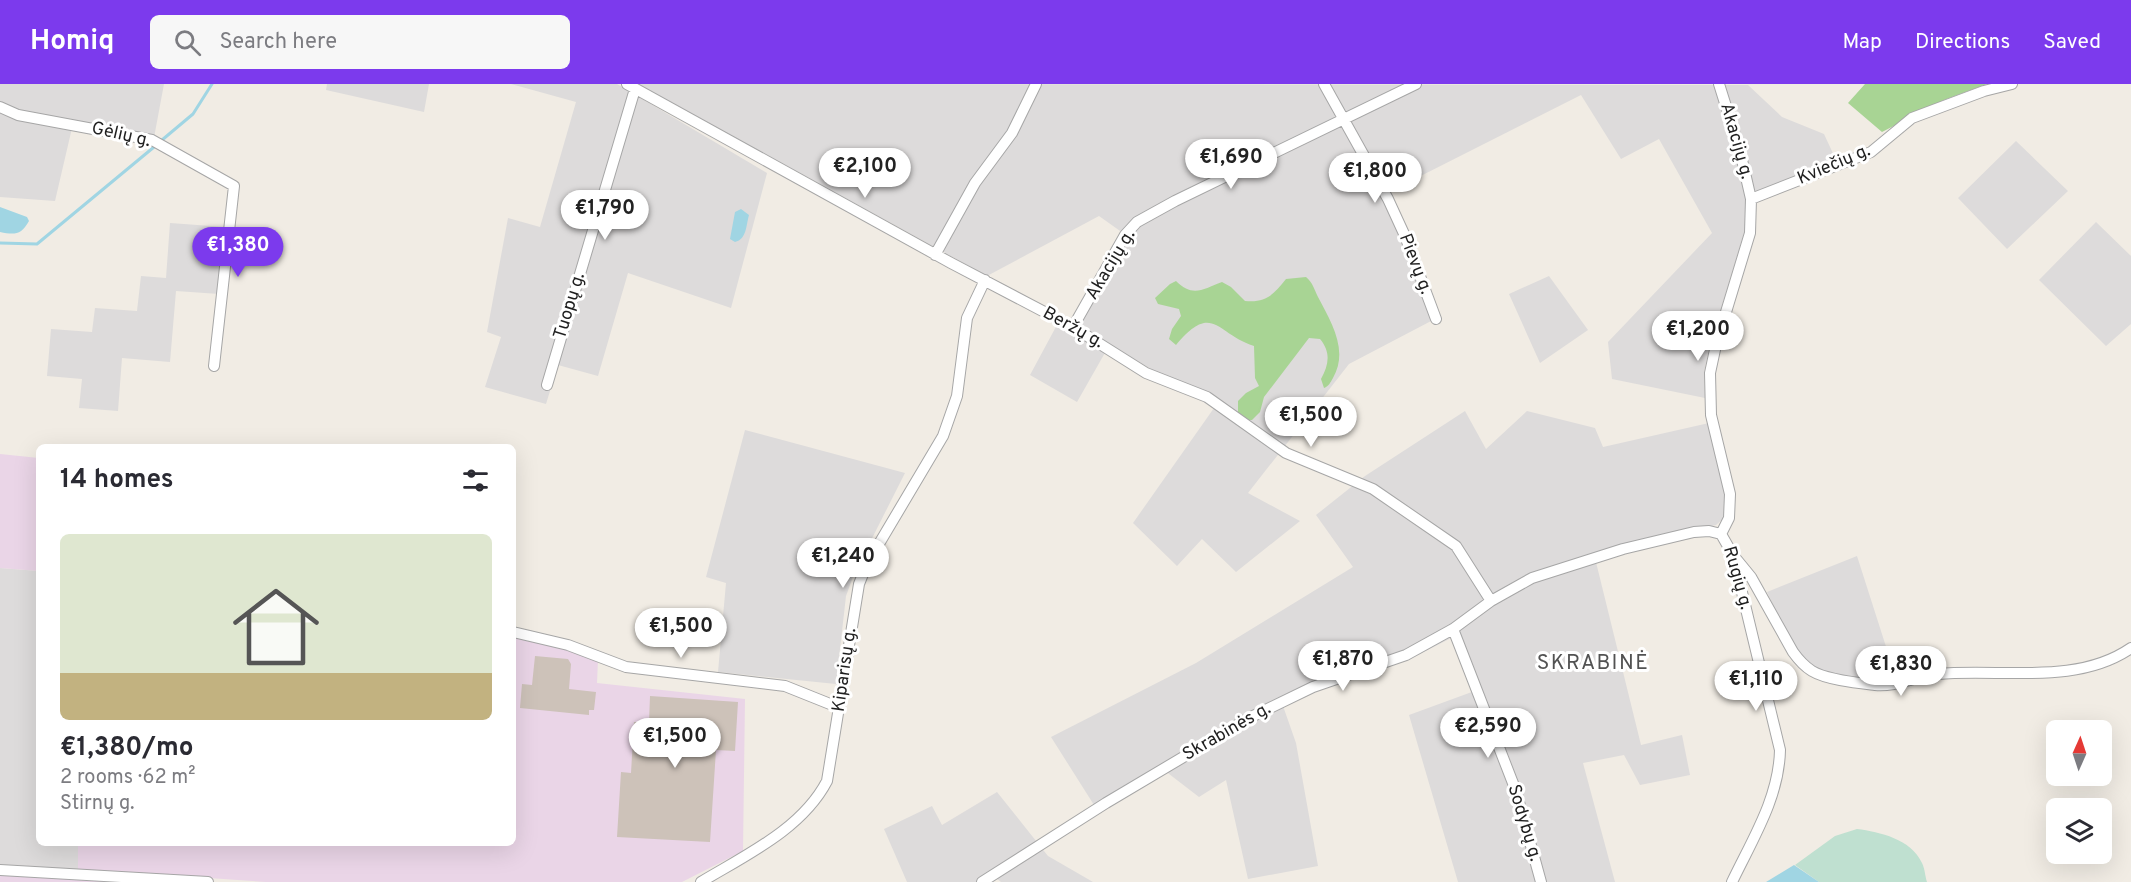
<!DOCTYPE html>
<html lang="en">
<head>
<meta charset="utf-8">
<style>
  body { margin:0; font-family:Overpass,sans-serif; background:#f7f7f7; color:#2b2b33; height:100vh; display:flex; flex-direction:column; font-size:22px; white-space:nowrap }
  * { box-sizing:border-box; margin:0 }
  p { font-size:20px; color:#7c7c81 }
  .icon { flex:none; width:33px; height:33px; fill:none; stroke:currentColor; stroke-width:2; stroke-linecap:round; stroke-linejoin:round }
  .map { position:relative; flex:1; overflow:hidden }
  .details { position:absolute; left:36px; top:360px; width:480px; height:402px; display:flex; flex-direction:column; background:#fff; border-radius:9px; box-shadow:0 6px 24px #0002 }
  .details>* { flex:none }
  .needle { width:39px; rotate:3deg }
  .fabs { position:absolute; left:2046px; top:636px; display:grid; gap:12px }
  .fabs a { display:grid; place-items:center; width:66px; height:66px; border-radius:9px; background:#fff; box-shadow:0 6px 24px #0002; font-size:30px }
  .price { position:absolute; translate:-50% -51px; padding:0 14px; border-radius:21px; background:#fff; color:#222; font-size:20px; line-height:39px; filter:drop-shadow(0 2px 3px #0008) }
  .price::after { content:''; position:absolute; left:50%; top:36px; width:18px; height:14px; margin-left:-9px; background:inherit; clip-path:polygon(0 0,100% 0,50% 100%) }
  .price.active { background:#7c3aed; color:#fff }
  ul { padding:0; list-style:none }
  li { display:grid; align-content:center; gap:12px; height:318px; padding:0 24px }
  li span { display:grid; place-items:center; height:186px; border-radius:9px; color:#555 }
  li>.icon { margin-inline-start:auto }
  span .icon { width:108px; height:108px; fill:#fffc; stroke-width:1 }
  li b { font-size:26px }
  h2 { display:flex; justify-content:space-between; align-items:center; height:72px; padding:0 24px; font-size:26px }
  header { display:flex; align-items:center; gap:36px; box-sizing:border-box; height:84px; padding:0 30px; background:#7c3aed; color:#fff }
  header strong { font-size:28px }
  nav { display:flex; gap:33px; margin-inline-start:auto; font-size:21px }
  .search { width:420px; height:54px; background:#f7f7f7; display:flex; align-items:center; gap:15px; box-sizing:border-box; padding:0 21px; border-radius:9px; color:#7c7c81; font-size:22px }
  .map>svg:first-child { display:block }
  .residential { fill:#dddbdb }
  .industrial { fill:#ead5e7 }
  .forest { fill:#a8d494 }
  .wetland { fill:#bfe0d0 }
  .water { fill:#a0d5e3 }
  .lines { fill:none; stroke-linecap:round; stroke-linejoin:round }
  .stream { stroke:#a0d5e3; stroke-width:3 }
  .building { fill:#cdc2b9 }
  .street-casing { stroke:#a6a6a6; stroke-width:12 }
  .street { stroke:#fff; stroke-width:10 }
  .labels { text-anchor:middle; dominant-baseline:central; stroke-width:6; stroke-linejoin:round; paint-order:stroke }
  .street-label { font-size:18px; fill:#1f1f1f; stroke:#fff }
  .quarter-label { font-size:21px; letter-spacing:1.5px; fill:#525252; stroke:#fff }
</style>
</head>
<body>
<header>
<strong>Homiq</strong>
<div class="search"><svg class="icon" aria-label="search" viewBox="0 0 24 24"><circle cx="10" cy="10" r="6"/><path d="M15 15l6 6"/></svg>Search here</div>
<nav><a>Map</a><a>Directions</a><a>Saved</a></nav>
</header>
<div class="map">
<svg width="2131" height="798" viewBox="0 0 2131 798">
  <rect width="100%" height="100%" fill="#f1ece4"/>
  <path class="residential" d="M0 0H164L153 59 72 44 55 117 0 113Z
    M327 0H429L424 28 326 6Z
    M511 0H617L767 89 731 224 628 189 598 292 558 281 546 320 485 303 501 253 487 248 508 134 540 143 576 18Z
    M638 0 1748 1 1782 33 1824 50 1837 78 1747 111 1749 125 1744 149 1709 265 1704 288 1705 314 1612 295 1608 258 1712 149 1659 55 1621 75 1581 11 1381 112 1405 162 1433 236 1349 280 1248 409 1300 437 1236 488 1202 455 1177 482 1133 439 1214 324 1110 260 1077 318 1030 291 1058 239 1076 248 1130 154 1099 132 987 192Z
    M2016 57 2068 107 2007 165 1958 114Z
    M2096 138 2131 172V240L2106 262 2039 196Z
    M170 139 225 143 219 210 176 207 170 278 122 274 118 327 79 324 82 295 47 292 51 245 92 248 95 224 137 227 141 192 166 194Z
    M1549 192 1588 246 1540 279 1509 210Z
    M1465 327 1486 365 1527 327 1595 344 1603 363 1709 339 1725 409 1724 434 1716 441 1594 470 1641 661 1682 651 1690 691 1640 701 1624 671 1583 679 1615 798H1458L1409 631 1480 605 1459 550 1418 571 1341 596 1283 622 1296 659 1318 782 1248 795 1226 696 1199 713 1160 683 1094 721 1051 653 1196 579 1353 483 1316 431 1365 392Z
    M745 346 905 389 854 490 846 512 836 600 718 588 726 499 706 493Z
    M1857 472 1897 597H1878L1844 592 1814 584 1798 569 1782 541 1767 508Z
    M0 484 39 487V759H78V785L0 781Z
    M997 708 1048 772 1093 798H1001L991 790 976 798H907L884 745 932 722 942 741Z"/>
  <path class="industrial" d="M0 370 39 374V487L0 484Z
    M513 551 566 564 598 576 597 599 745 615 743 767 682 798H266L78 785V759H513Z
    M0 790 125 798H0Z"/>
  <path class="forest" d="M1865 0H1987L1944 16 1882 48 1848 19Z
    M1306 193C1313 199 1314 205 1318 213 1331 238 1349 266 1333 294 1330 299 1329 302 1324 304L1321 295C1329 281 1331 268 1320 255L1309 254 1264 313 1260 328 1252 336H1245L1238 329V317L1246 309 1259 302 1255 294 1254 262C1216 250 1213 217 1176 261L1169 255 1172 245 1181 232 1179 225 1158 220 1155 214 1170 200 1176 197C1193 214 1203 205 1222 198L1231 203 1245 217C1266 219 1273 211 1286 195Z"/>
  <path class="wetland" d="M1857 745C1880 748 1911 755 1922 779 1925 785 1925 792 1927 798H1819L1795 781 1835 752Z"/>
  <path class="water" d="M0 123 27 133 29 137C21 151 15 151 0 148Z
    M741 125 749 131C746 141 747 155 735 158L730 155 735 128Z
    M1794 781 1819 798H1766Z"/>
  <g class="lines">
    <path class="stream" d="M162 56 193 30 212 0
      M0 159 37 160 154 63"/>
  </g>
  <path class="building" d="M535 572 568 575 571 580 569 605 596 608 594 626H589V631L520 624 522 600 532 601Z
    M650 612 738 618 735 667 716 666 710 758 617 753 621 688 631 689 634 638H649Z"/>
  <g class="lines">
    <defs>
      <path id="street" d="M627 0 951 179 1073 243 1146 289 1207 313 1286 369 1373 405 1456 462 1491 517
        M1324 0 1388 115 1405 152 1436 235
        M1719 0 1740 67 1751 115 1750 149 1716 261 1710 289 1711 331 1730 410 1729 434 1721 450
        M0 23 18 31 152 56 234 102 214 282
        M1751 115 1871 68 1912 34 1984 7 2012 0
        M935 171 975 99 1012 49 1036 0
        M1073 243 1125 151 1137 138 1175 117 1416 0
        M547 301 635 5
        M1721 450 1733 471 1780 666C1779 714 1752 756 1732 798
        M1733 471 1751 493 1793 568C1798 575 1804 582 1812 587 1827 596 1858 599 1875 601 1897 603 1916 592 1938 590 2000 584 2076 602 2131 564
        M1453 545 1516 707 1541 798
        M513 548 568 561 626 583 785 602 840 624
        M0 786 208 798
        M701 798C746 771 802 745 827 697L859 500 867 480 943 352 957 312 967 234 985 196
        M982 798 1106 719 1249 634 1313 603 1406 571 1453 545 1491 517 1532 494 1623 465 1694 448 1709 447 1721 450"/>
    </defs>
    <use href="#street" class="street-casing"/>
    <use href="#street" class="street"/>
  </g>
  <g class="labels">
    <g class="street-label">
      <text transform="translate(121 51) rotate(13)">Gėlių g.</text>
      <text transform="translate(1736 57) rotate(74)">Akacijų g.</text>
      <text transform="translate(1834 81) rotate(-23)">Kviečių g.</text>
      <text transform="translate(1415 180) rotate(69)">Pievų g.</text>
      <text transform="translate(1111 181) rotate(-59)">Akacijų g.</text>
      <text transform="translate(570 222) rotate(-73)">Tuopų g.</text>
      <text transform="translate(1073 244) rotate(29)">Beržų g.</text>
      <text transform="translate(1737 494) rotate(74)">Rugių g.</text>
      <text transform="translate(845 586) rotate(-82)">Kiparisų g.</text>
      <text transform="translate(1227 648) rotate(-30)">Skrabinės g.</text>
      <text transform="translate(1524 739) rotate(73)">Sodybų g.</text>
    </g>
    <g class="quarter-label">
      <text x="1593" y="579">SKRABINĖ</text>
    </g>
  </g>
</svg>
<div class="fabs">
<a><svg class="needle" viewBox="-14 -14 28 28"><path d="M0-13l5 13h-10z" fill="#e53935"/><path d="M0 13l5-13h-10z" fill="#7c7c81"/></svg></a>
<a><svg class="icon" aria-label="layers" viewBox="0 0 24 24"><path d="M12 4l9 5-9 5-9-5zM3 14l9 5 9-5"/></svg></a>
</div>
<b class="price" style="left:1231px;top:106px">€1,690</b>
<b class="price" style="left:865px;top:115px">€2,100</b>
<b class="price" style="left:1375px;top:120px">€1,800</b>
<b class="price" style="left:605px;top:157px">€1,790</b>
<b class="price active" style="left:238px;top:194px">€1,380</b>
<b class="price" style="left:1698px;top:278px">€1,200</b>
<b class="price" style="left:1311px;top:364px">€1,500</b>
<b class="price" style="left:843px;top:505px">€1,240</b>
<b class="price" style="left:681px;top:575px">€1,500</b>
<b class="price" style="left:1343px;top:608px">€1,870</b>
<b class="price" style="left:1901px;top:613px">€1,830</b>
<b class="price" style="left:1756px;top:628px">€1,110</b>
<b class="price" style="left:1488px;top:675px">€2,590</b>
<b class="price" style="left:675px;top:685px">€1,500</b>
<section class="details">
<h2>14 homes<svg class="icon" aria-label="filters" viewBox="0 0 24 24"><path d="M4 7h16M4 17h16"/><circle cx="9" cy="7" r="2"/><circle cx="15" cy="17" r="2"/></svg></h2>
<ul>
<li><span style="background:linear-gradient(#dfe7d0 75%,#c2b280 0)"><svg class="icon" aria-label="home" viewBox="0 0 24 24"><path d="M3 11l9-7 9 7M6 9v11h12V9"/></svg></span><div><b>€1,380/mo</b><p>2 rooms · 62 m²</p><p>Stirnų g.</p></div></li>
</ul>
</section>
</div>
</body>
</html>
